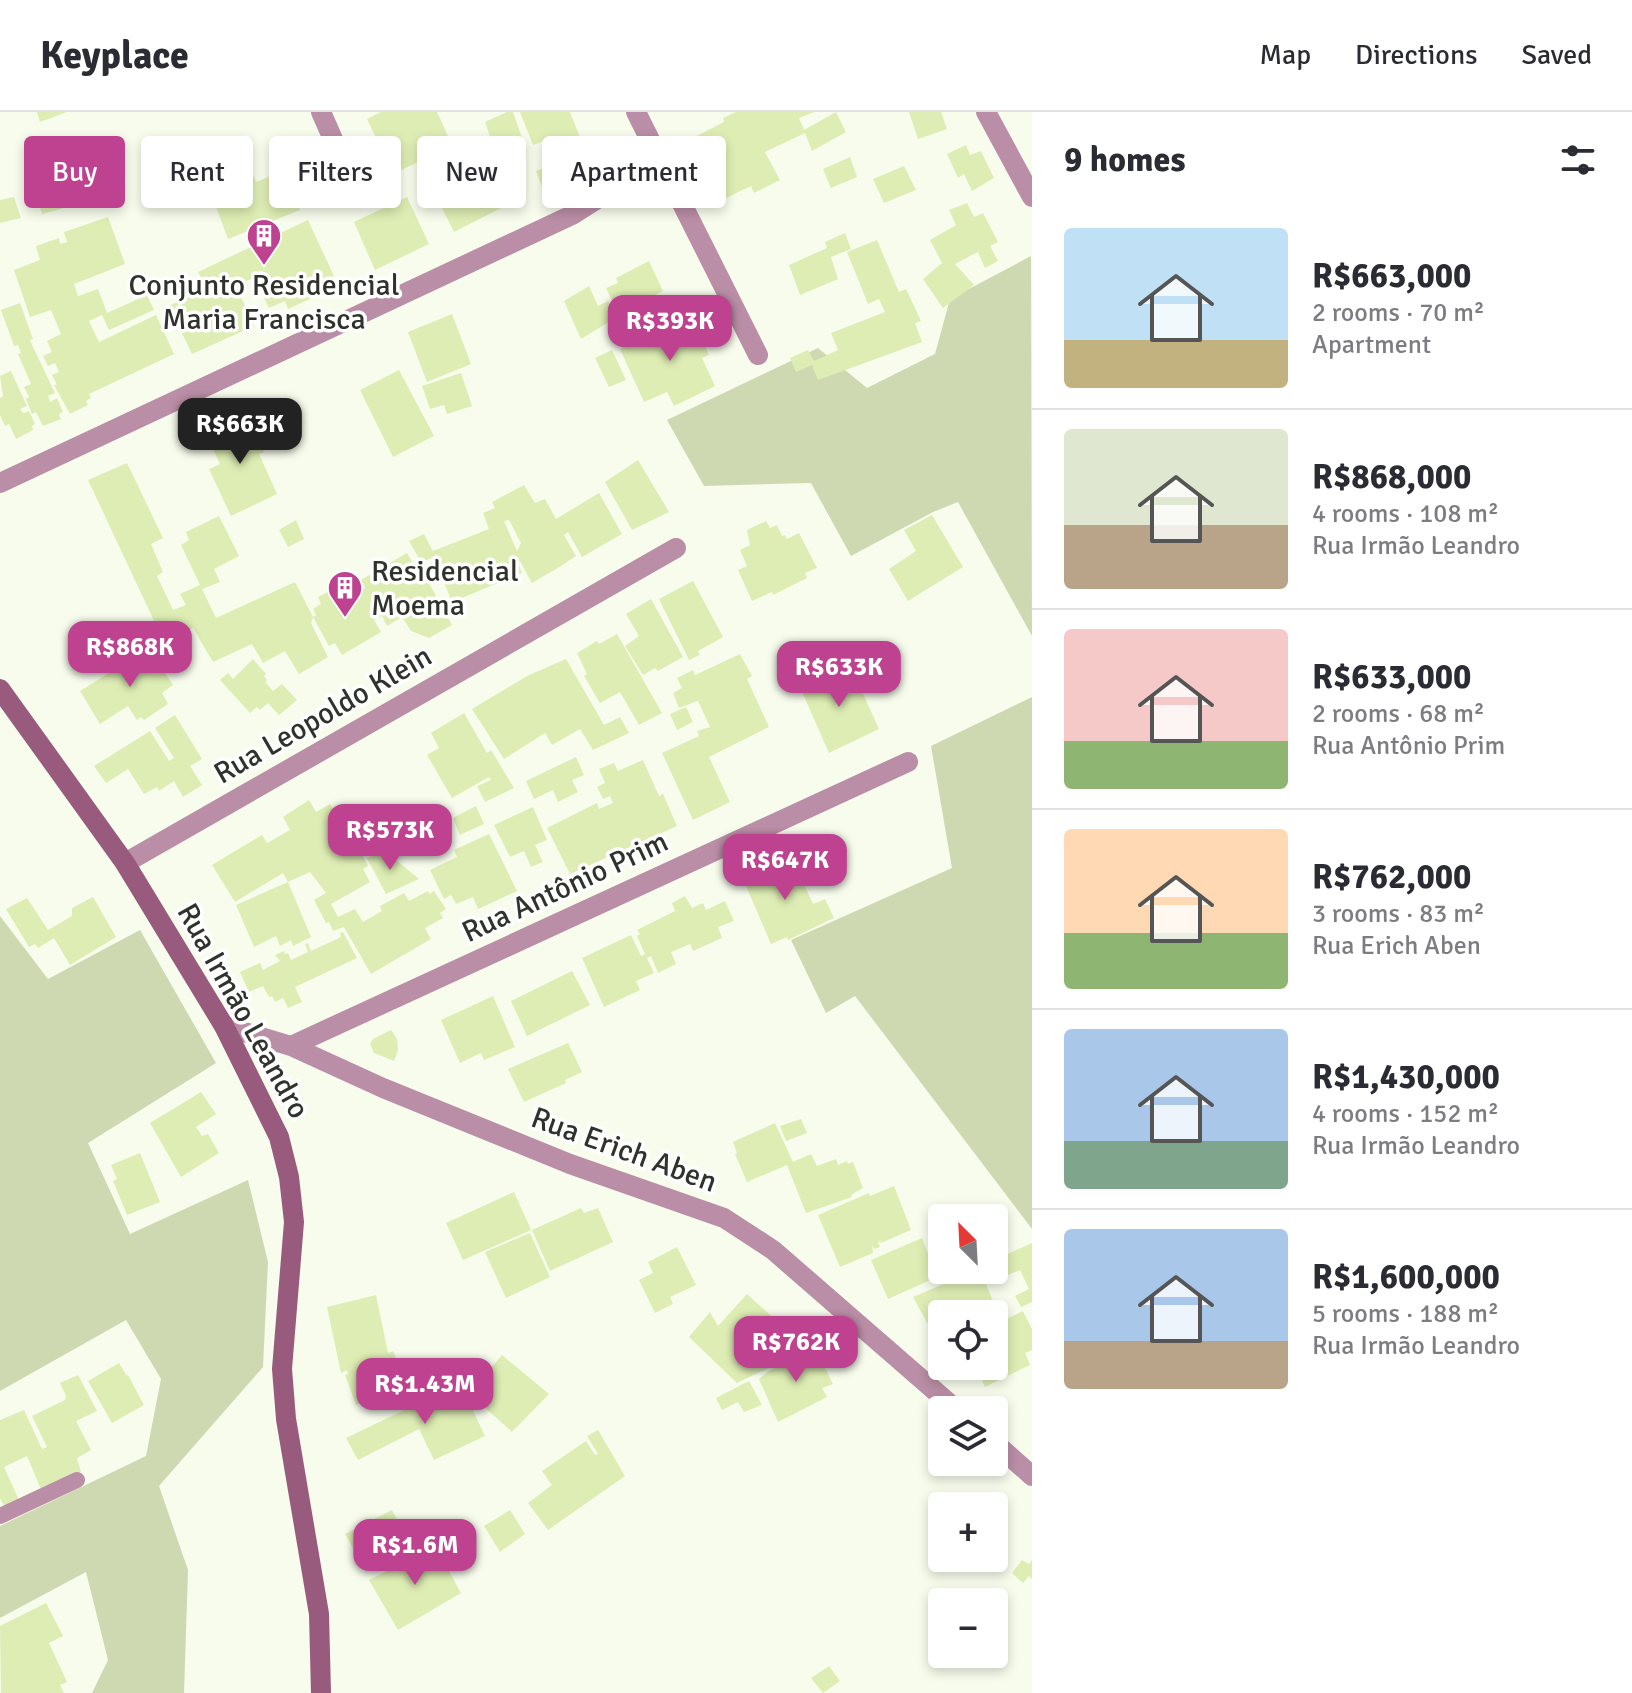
<!DOCTYPE html>
<html lang="en">
<head>
<meta charset="utf-8">
<style>
  body { margin:0; font-family:Signika,sans-serif; background:#f2f2f3; color:#2b2b33; height:100vh; display:flex; flex-direction:column; font-size:30px; white-space:nowrap }
  * { box-sizing:border-box; margin:0 }
  p { font-size:26px; color:#7c7c81 }
  .icon { flex:none; width:44px; height:44px; fill:none; stroke:currentColor; stroke-width:2; stroke-linecap:round; stroke-linejoin:round }
  .map { position:relative; flex:1; overflow:hidden }
  .details { display:flex; flex-direction:column; background:#fff; width:600px }
  .details>* { flex:none }
  .top-card { position:absolute; left:24px; top:24px; width:760px; height:72px; display:flex; gap:16px }
  .needle { width:52px; rotate:336deg }
  .fabs { position:absolute; left:928px; top:1092px; display:grid; gap:16px }
  .fabs a { display:grid; place-items:center; width:80px; height:80px; border-radius:8px; background:#fff; box-shadow:0 4px 12px #0003; font-size:40px }
  .price { position:absolute; translate:-50% -68px; padding:0 18px; border-radius:16px; background:#bf4291; color:#fff; font-size:26px; line-height:52px; filter:drop-shadow(0 2px 4px #0008) }
  .price::after { content:''; position:absolute; left:50%; top:48px; width:24px; height:18px; margin-left:-12px; background:inherit; clip-path:polygon(0 0,100% 0,50% 100%) }
  .price.on { background:#222; color:#fff }
  ul { padding:0; list-style:none }
  li { display:flex; align-items:center; gap:24px; height:200px; padding:0 32px }
  li+li { border-top:2px solid #e1e1e2 }
  li span { display:grid; place-items:center; flex:none; width:224px; height:160px; border-radius:8px; color:#555 }
  li>.icon { margin-inline-start:auto }
  span .icon { width:96px; height:96px; fill:#fffc; stroke-width:1 }
  li b { font-size:34px }
  h2 { display:flex; justify-content:space-between; align-items:center; height:96px; padding:0 32px; font-size:34px }
  .tag { padding:0 28px; border-radius:8px; background:#fff; box-shadow:0 4px 12px #0003; font-size:28px; line-height:72px }
  .tag.on { background:#bf4291; color:#fff }
  header { display:flex; align-items:center; gap:48px; box-sizing:border-box; height:112px; padding:0 40px; background:#fff; border-bottom:2px solid #e1e1e2 }
  header strong { font-size:38px }
  nav { display:flex; gap:44px; margin-inline-start:auto; font-size:28px }
  main { display:flex; flex:1; min-height:0 }
  .map>svg:first-child { display:block }
  .green { fill:#ced9b2 }
  .building { fill:#deedb4; fill-rule:evenodd }
  .lines { fill:none; stroke-linecap:round; stroke-linejoin:round }
  .lane { stroke:#ba8ea6; stroke-width:16 }
  .street { stroke:#ba8ea6; stroke-width:20 }
  .secondary { stroke:#985b7d; stroke-width:20 }
  .labels { text-anchor:middle; dominant-baseline:central; stroke-width:7; stroke-linejoin:round; paint-order:stroke }
  .poi-label { font-size:30px; fill:#30322c; stroke:#fff }
  .street-label { font-size:30px; fill:#30322c; stroke:#fff }
</style>
</head>
<body>
<header>
<strong>Keyplace</strong>
<nav><a>Map</a><a>Directions</a><a>Saved</a></nav>
</header>
<main>
<div class="map">
<svg width="1032" height="1581" viewBox="0 0 1032 1581">
  <rect width="100%" height="100%" fill="#f7fcec"/>
  <path class="green" d="M1031 144 1032 524 958 390 933 400 851 444 811 371 704 374 667 308 818 236 867 276 935 242 950 187Z
    M1032 585V1117L855 884 826 901 791 828 952 756 931 634Z
    M0 804 48 867 140 818 216 951 88 1031 130 1122 248 1068 268 1150 263 1255 159 1374 188 1458 184 1581H92L108 1548 86 1460 0 1506V1414L146 1344 161 1267 126 1208 0 1279Z"/>
  <path class="building" d="M37 0H67L40 10Z
    M381 0H437L449 26 424 39 427 46 388 64 378 40 382 38 367 7Z
    M507 0H513L527 40 499 51 485 10Z
    M520 0H570L581 28 574 30 576 37 588 33 595 48 583 55 585 59 543 77 536 59 547 55 542 43 553 38 549 27 533 33Z
    M736 0H814L799 6 804 18 836 0 846 20 812 39 805 21 765 40 780 68 754 81 751 74 724 87 706 47 694 52 683 31 724 10 723 6Z
    M909 0H941L947 17 918 27Z
    M485 25 497 48 490 52 509 92 454 120 436 84 457 73 447 52 476 38 473 31Z
    M81 31 101 86 42 102 27 47Z
    M966 33 970 43 981 39 994 66 972 79 964 62 958 66 947 42Z
    M850 45 857 65 831 76 823 57Z
    M248 51 256 70 284 59 300 98 228 127 210 79 242 65 238 55Z
    M904 54 916 78 884 91 873 67Z
    M14 85 21 106 0 111V88Z
    M407 85 429 132 375 158 354 110Z
    M967 91 974 105 983 101 998 130 990 134 998 149 985 156 978 140 955 152 974 173 943 196 923 167 942 151 930 128 956 113 949 98Z
    M108 105 125 152 74 172 78 184 98 177 107 201 147 183 154 198 109 218 102 203 89 209 99 230 156 203 174 242 89 282 91 286 86 289 88 293 70 302 54 273H57L52 263 59 260 55 251 48 254 43 244 52 240 47 229 61 222 51 198 30 205 14 158 40 148 36 134 59 126 60 132 67 130 64 120Z
    M308 108 334 164 318 173 323 181 288 197 285 189 269 196 254 166 246 169 248 174 238 178 254 214 192 242 169 194 207 176 198 160Z
    M845 121 851 137 831 145 838 167 800 183 789 153 827 136 825 130Z
    M877 128 899 180 906 177 921 209 915 211 922 230 818 268 812 253 796 260 790 246 808 238 814 249 838 238 831 221 885 200 879 187 868 192 847 140Z
    M649 149 663 179 630 196 628 190 616 196 606 176 618 171 616 166Z
    M589 174 598 194 608 189 617 205 581 227 564 189Z
    M20 191 33 227 30 228 33 235 55 281 48 284 50 290 57 286 63 300 59 302 61 307 43 314 36 300 32 302 26 287 29 285 24 275 31 272 18 242 21 241 18 233 14 234 1 198Z
    M452 202 471 252 427 270 408 220Z
    M692 204 709 243 702 246 715 274 674 294 667 280 644 290 620 237Z
    M612 238 626 268 609 275 595 246Z
    M399 258 434 324 393 345 360 278Z
    M11 259 27 294 20 297 23 301 29 299 35 312 32 314 33 318 16 327 9 312 5 314 0 303V286L3 284 0 264Z
    M461 261 472 294 447 302 444 293 430 297 422 274Z
    M246 303 264 340 259 342 277 382 231 404 209 357 220 352 206 322Z
    M638 348 669 400 632 418 605 370Z
    M127 351 163 426 151 432 163 460 157 464 173 498 186 493 180 482 200 473 181 433 189 428 186 420 219 404 239 444 214 457 220 470 202 477 216 506 295 470 313 505 316 503 313 497 321 492 318 485 347 470 350 475 358 472 361 478 365 476 361 468 407 441 420 464 424 462 452 513 429 526 411 519 402 505 387 514 382 504 374 508 381 520 342 543 335 531 329 534 313 505 311 511 328 545 299 562 285 539 263 551 252 532 213 550 193 516 164 530 88 368Z
    M524 373 535 391 545 387 556 407 599 381 622 422 582 445 568 420 564 423 576 444 561 454 532 471 520 449 518 450 522 461 452 490 434 445 421 450 409 429 424 422 433 439 489 417 483 401 495 396 492 390ZM509 408 521 431 517 439 504 409Z
    M932 403 963 455 908 489 889 457 916 439 904 418Z
    M296 408 304 427 288 435 279 418Z
    M766 409 770 416 777 413 782 424 785 423 787 427 799 421 817 456 805 461 807 466 773 483 772 480 752 489 738 458 747 454 740 438 750 433 747 418Z
    M693 469 723 525 698 539 700 543 689 548 659 487Z
    M651 487 683 545 658 559 655 556 643 563 625 534 639 524 626 502Z
    M617 522 662 601 639 613 620 580 600 591 584 564 587 562 577 541 597 529 599 532Z
    M149 536 173 573 162 581 168 592 144 608 141 605 137 608 128 594 100 612 80 579Z
    M740 542 752 564 747 567 769 615 709 645 730 690 693 708 662 641 699 624 697 619 710 615 698 589 708 585 679 596 673 581 682 576 677 566 693 558 695 563Z
    M253 547 266 562 264 564 267 568 265 570 273 579 282 572 297 588 279 603 268 591 260 598 257 595 250 601 220 568 228 561 233 567Z
    M566 547 604 613 620 605 629 621 593 638 580 617 552 633 545 621 504 647 472 597 527 564Z
    M846 555 850 563 854 562 879 617 829 641 799 573 830 559 832 562Z
    M686 595 693 610 677 618 670 602Z
    M464 601 487 641 491 638 514 676 485 690 477 674 491 668 489 665 452 686 427 643 439 636 431 621Z
    M175 603 202 647 190 654 202 673 183 685 174 669 159 679 157 675 144 682 128 657 106 671 94 654 150 619 169 649 174 646 155 616Z
    M576 645 584 663 572 668 578 680 558 690 553 678 534 687 526 669Z
    M643 648 659 684 663 682 677 714 570 762 547 716 597 691 599 697 613 691 610 684 603 687 597 675 605 671 599 657 614 651 618 659Z
    M309 688 316 700 330 692 342 712 345 711 368 754 363 757 370 770 331 792 338 805 355 797 363 810 382 799 380 794 404 781 409 789 428 779 429 782 434 779 446 797 440 801 443 806 425 816 431 827 371 862 344 815 333 819 329 810 326 811 314 788 326 781 310 760 288 770 283 761 235 790 212 753 262 723 267 731 290 718 283 705Z
    M476 694 484 712 460 723 453 706Z
    M533 695 547 728 535 733 543 750 531 755 524 739 510 745 494 713Z
    M489 722 517 779 478 797 473 785 456 792 451 783 444 787 430 758 457 745 454 738Z
    M384 738 397 749 419 767 386 782 367 746Z
    M791 745 813 792 825 787 834 806 788 828 787 825 771 832 743 767Z
    M288 770 311 825 293 834 291 828 280 834 276 824 254 835 236 793Z
    M685 784 692 796 703 791 706 798 725 789 734 809 718 815 722 826 693 839 690 832 671 840 676 852 658 861 651 844 647 846 654 861 636 869 640 878 604 895 582 846 631 823 641 844 645 842 637 824 640 822 637 818 675 799 672 791Z
    M93 785 116 825 70 853 54 826 38 836 35 832 29 835 6 797 27 786 48 818 72 804V796Z
    M343 820 357 846 295 875 302 890 288 896 283 886 275 890 272 884 269 885 263 874 249 880 240 860 260 851 263 858 280 849 275 843 284 839 285 842 288 841 291 848 308 840 305 832 308 831 311 839 341 825 340 821Z
    M572 859 590 893 527 924 511 889Z
    M493 884 515 935 484 948 481 941 460 951 441 908Z
    M391 918 397 927 398 939 394 949 374 941 370 932 373 927Z
    M568 931 582 960 565 968 566 971 524 990 508 957Z
    M201 980 216 1002 196 1015 202 1024 208 1022 219 1041 181 1065 150 1011Z
    M801 1007 807 1021 786 1029 780 1014Z
    M775 1011 793 1050 811 1042 817 1054 836 1047 838 1053 847 1049 848 1052 853 1050 863 1076 851 1083 852 1085 806 1101 787 1053 747 1070 735 1042 737 1041 733 1030Z
    M140 1041 160 1090 127 1103 113 1069 117 1067 111 1053Z
    M894 1074 911 1118 881 1131 880 1129 878 1131 880 1135 874 1137 872 1133 873 1141 840 1155 818 1103 869 1081 870 1084Z
    M514 1080 531 1118 463 1148 446 1111Z
    M581 1096 584 1101 598 1096 613 1130 550 1159 532 1118Z
    M530 1121 550 1165 506 1186 485 1140Z
    M922 1126 937 1165 888 1187 871 1148Z
    M1032 1131V1190L1021 1195 1015 1184 1029 1177 1020 1158 986 1172 999 1204 994 1207V1202H942V1219L934 1223 913 1185 977 1158H994V1148Z
    M677 1135 696 1173 670 1185 673 1192 655 1201 639 1168 653 1161 648 1150Z
    M747 1182 800 1230 781 1250 737 1271 689 1225 710 1200 718 1214Z
    M376 1183 388 1241 393 1239 396 1245 394 1246 407 1273 356 1293 345 1263 348 1262 347 1258 341 1261 327 1195Z
    M1023 1199 1032 1217V1238L1025 1241 1030 1253 985 1275 975 1254H994V1213Z
    M815 1235 833 1272 822 1276 827 1285 778 1310 759 1267 769 1259Z
    M502 1243 549 1282 512 1320 469 1281Z
    M119 1251 127 1264 128 1263 144 1293 112 1311 88 1269Z
    M78 1263 97 1299 76 1309 91 1338 77 1346 81 1360 42 1380 27 1344 4 1355 20 1390 5 1396 0 1386V1308L24 1298 42 1337 47 1335 32 1304 65 1288 66 1284 60 1271Z
    M749 1269 762 1293 744 1300 738 1290 722 1298 716 1286Z
    M460 1271 485 1324 434 1348 419 1317 358 1348 346 1326Z
    M598 1318 625 1364 548 1418 528 1391 552 1373 542 1359 586 1329 595 1343 598 1342 587 1324Z
    M392 1398 407 1426 362 1452 345 1422Z
    M510 1398 525 1422 500 1440 484 1414Z
    M435 1434 461 1481 398 1518 369 1468Z
    M1022 1448 1029 1452 1032 1448V1467L1029 1464 1023 1471 1012 1461Z
    M46 1491 63 1524 49 1531 67 1570 60 1573 64 1581H1L0 1514Z
    M829 1554 840 1569 823 1581 811 1566Z"/>
  <g class="lines">
    <path class="lane" d="M0 1404 77 1368"/>
    <path class="street" d="M321 0 347 59
      M636 0 758 243
      M986 0 1032 85
      M0 371 572 103 660 47
      M125 751 676 436
      M224 914 291 934 383 976 570 1052 724 1106 773 1138 957 1298
      M291 934 908 650
      M994 1330 1032 1364"/>
    <path class="secondary" d="M0 577 125 751 224 914 279 1025 289 1065 294 1110 282 1257 286 1307 319 1502 321 1581"/>
  </g>
  <defs>
    <symbol id="building-pin" viewBox="-11 -11 22 30"><path d="M0 17L-7.5 6A9.5 9.5 0 1 1 7.5 6Z" fill="#bf4291" stroke="#fff"/><path d="M-4-6H4V6H1V3H-1V6H-4ZM-2.5-4.3h1.7v1.8h-1.7ZM.8-4.3h1.7v1.8H.8ZM-2.5-1h1.7V.8h-1.7ZM.8-1h1.7V.8H.8Z" fill="#fff"/></symbol>
  </defs>
  <g fill-rule="evenodd">
    <use href="#building-pin" x="244" y="104" width="40" height="54"/>
    <use href="#building-pin" x="325" y="456" width="40" height="54"/>
  </g>
  <g class="labels">
    <g class="poi-label">
      <text x="264" y="173">Conjunto Residencial<tspan x="264" dy="34">Maria Francisca</tspan></text>
      <text x="371" y="459" text-anchor="start">Residencial<tspan x="371" dy="34">Moema</tspan></text>
    </g>
    <g class="street-label">
      <text transform="translate(323 603) rotate(-30)">Rua Leopoldo Klein</text>
      <text transform="translate(565 775) rotate(-25)">Rua Antônio Prim</text>
      <text transform="translate(243 899) rotate(61)">Rua Irmão Leandro</text>
      <text transform="translate(624 1038) rotate(20)">Rua Erich Aben</text>
    </g>
  </g>
</svg>
<div class="fabs">
<a><svg class="needle" viewBox="-14 -14 28 28"><path d="M0-13l5 13h-10z" fill="#e53935"/><path d="M0 13l5-13h-10z" fill="#7c7c81"/></svg></a>
<a><svg class="icon" aria-label="locate" viewBox="0 0 24 24"><circle cx="12" cy="12" r="6"/><path d="M12 2v4M12 18v4M2 12h4M18 12h4"/></svg></a>
<a><svg class="icon" aria-label="layers" viewBox="0 0 24 24"><path d="M12 4l9 5-9 5-9-5zM3 14l9 5 9-5"/></svg></a>
<a>+</a>
<a>−</a>
</div>
<b class="price" style="left:670px;top:251px">R$393K</b>
<b class="price on" style="left:240px;top:354px">R$663K</b>
<b class="price" style="left:130px;top:577px">R$868K</b>
<b class="price" style="left:839px;top:597px">R$633K</b>
<b class="price" style="left:390px;top:760px">R$573K</b>
<b class="price" style="left:785px;top:790px">R$647K</b>
<b class="price" style="left:796px;top:1272px">R$762K</b>
<b class="price" style="left:425px;top:1314px">R$1.43M</b>
<b class="price" style="left:415px;top:1475px">R$1.6M</b>
<div class="top-card">
<a class="tag on">Buy</a>
<a class="tag">Rent</a>
<a class="tag">Filters</a>
<a class="tag">New</a>
<a class="tag">Apartment</a>
</div>
</div>
<section class="details">
<h2>9 homes<svg class="icon" aria-label="filters" viewBox="0 0 24 24"><path d="M4 7h16M4 17h16"/><circle cx="9" cy="7" r="2"/><circle cx="15" cy="17" r="2"/></svg></h2>
<ul>
<li><span style="background:linear-gradient(#bfe0f5 70%,#c2b280 0)"><svg class="icon" aria-label="home" viewBox="0 0 24 24"><path d="M3 11l9-7 9 7M6 9v11h12V9"/></svg></span><div><b>R$663,000</b><p>2 rooms · 70 m²</p><p>Apartment</p></div></li>
<li><span style="background:linear-gradient(#dfe7d0 60%,#b9a48a 0)"><svg class="icon" aria-label="home" viewBox="0 0 24 24"><path d="M3 11l9-7 9 7M6 9v11h12V9"/></svg></span><div><b>R$868,000</b><p>4 rooms · 108 m²</p><p>Rua Irmão Leandro</p></div></li>
<li><span style="background:linear-gradient(#f6c9c9 70%,#8fb573 0)"><svg class="icon" aria-label="home" viewBox="0 0 24 24"><path d="M3 11l9-7 9 7M6 9v11h12V9"/></svg></span><div><b>R$633,000</b><p>2 rooms · 68 m²</p><p>Rua Antônio Prim</p></div></li>
<li><span style="background:linear-gradient(#ffd9b3 65%,#8fb573 0)"><svg class="icon" aria-label="home" viewBox="0 0 24 24"><path d="M3 11l9-7 9 7M6 9v11h12V9"/></svg></span><div><b>R$762,000</b><p>3 rooms · 83 m²</p><p>Rua Erich Aben</p></div></li>
<li><span style="background:linear-gradient(#a9c7e8 70%,#7fa58c 0)"><svg class="icon" aria-label="home" viewBox="0 0 24 24"><path d="M3 11l9-7 9 7M6 9v11h12V9"/></svg></span><div><b>R$1,430,000</b><p>4 rooms · 152 m²</p><p>Rua Irmão Leandro</p></div></li>
<li><span style="background:linear-gradient(#a9c7e8 70%,#b9a48a 0)"><svg class="icon" aria-label="home" viewBox="0 0 24 24"><path d="M3 11l9-7 9 7M6 9v11h12V9"/></svg></span><div><b>R$1,600,000</b><p>5 rooms · 188 m²</p><p>Rua Irmão Leandro</p></div></li>
</ul>
</section>
</main>
</body>
</html>
